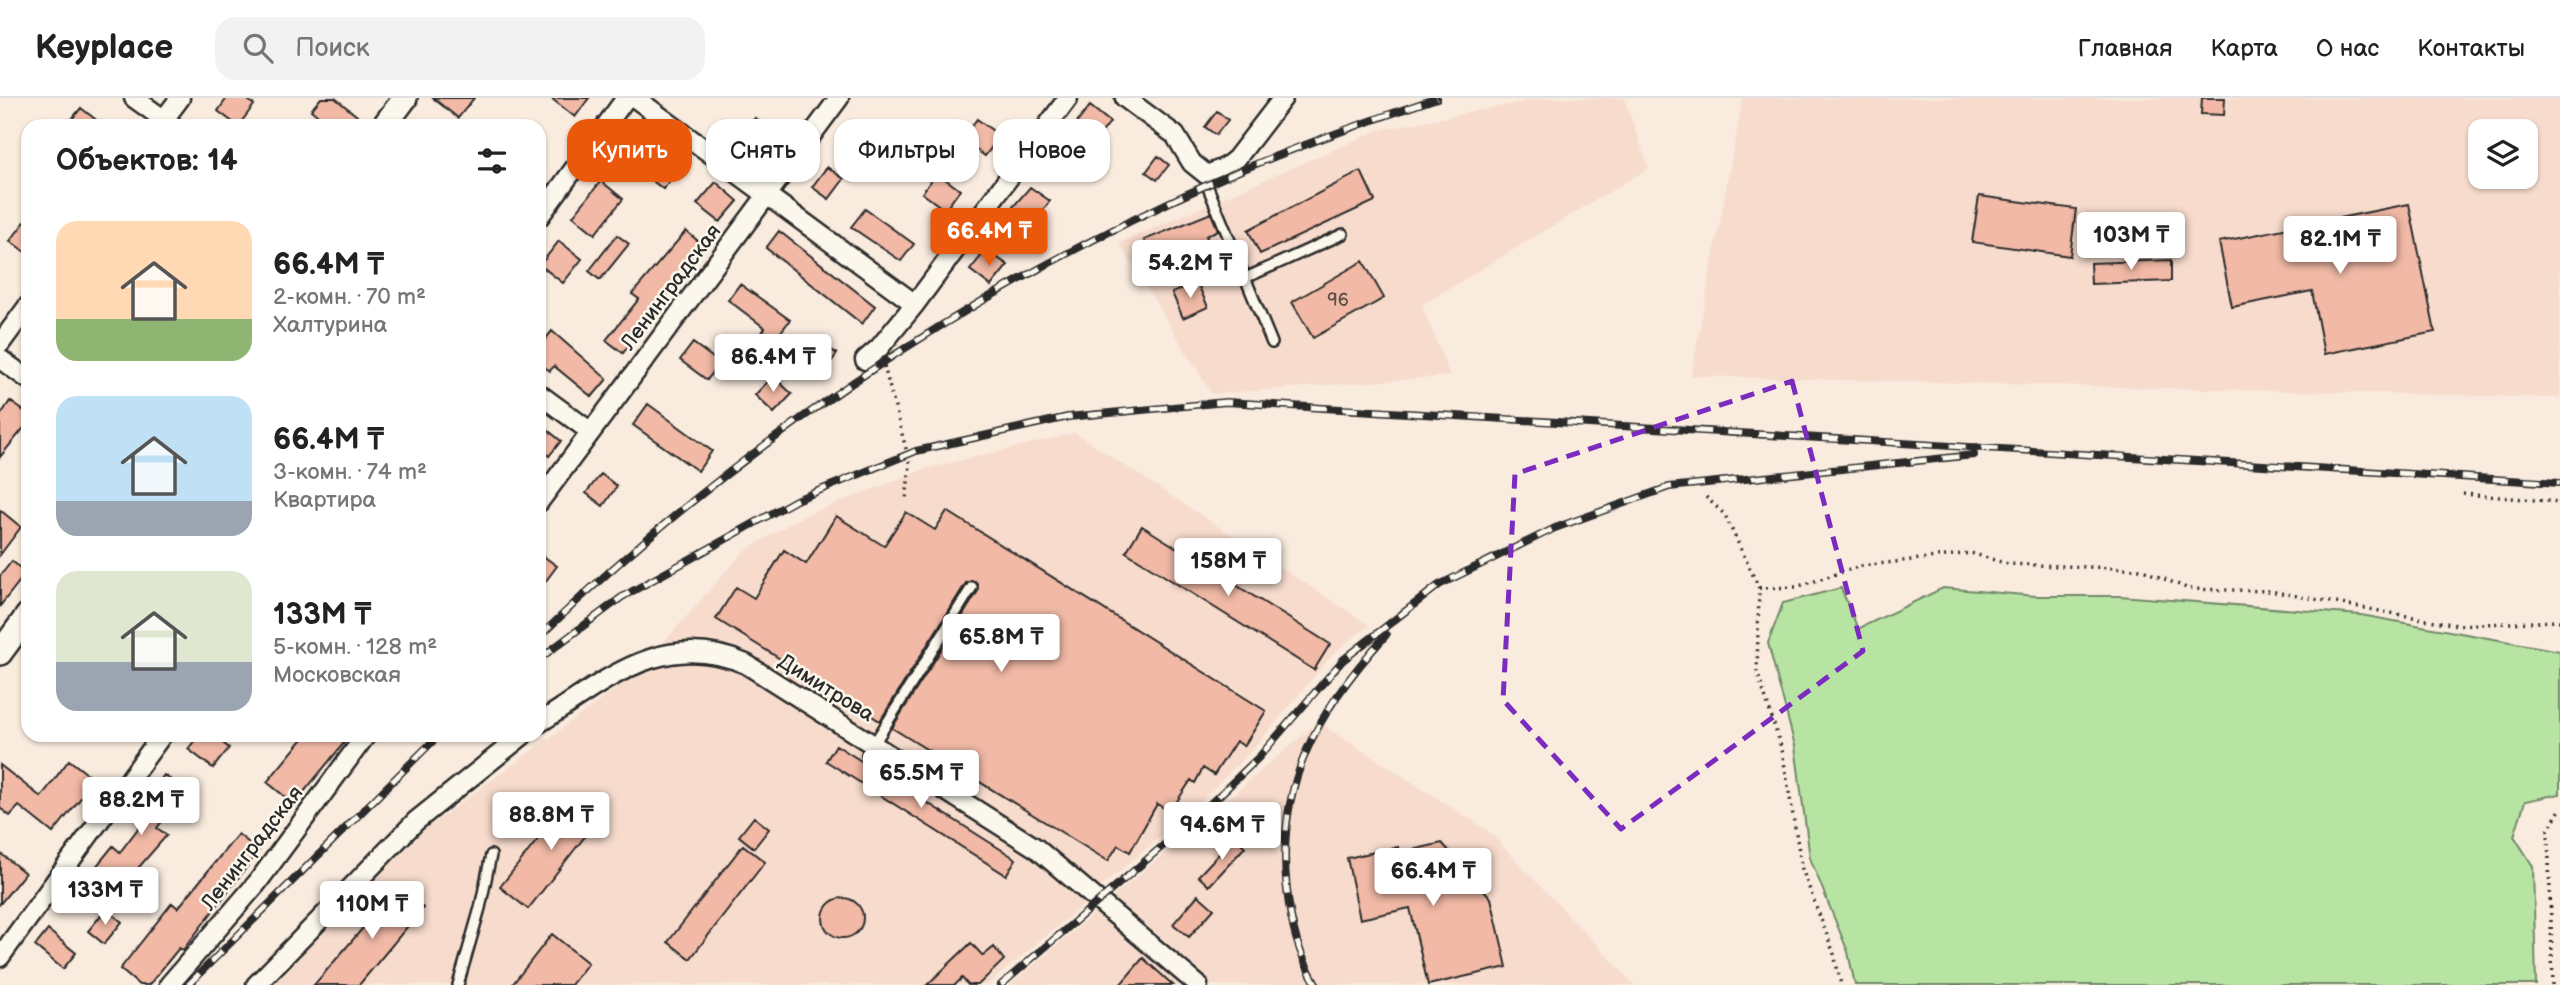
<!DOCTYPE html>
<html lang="ru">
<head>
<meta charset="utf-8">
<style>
  body { margin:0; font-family:"Balsamiq Sans",sans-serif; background:#f2f2f2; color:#222; height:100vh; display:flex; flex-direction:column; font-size:26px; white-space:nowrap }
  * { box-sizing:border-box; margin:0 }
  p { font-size:23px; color:#767676 }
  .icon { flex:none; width:38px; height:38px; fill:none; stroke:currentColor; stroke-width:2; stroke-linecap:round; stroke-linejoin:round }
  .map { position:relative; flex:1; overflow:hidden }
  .details { position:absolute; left:21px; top:21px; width:525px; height:623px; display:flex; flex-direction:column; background:#fff; border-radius:21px; box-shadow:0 2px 5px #0004 }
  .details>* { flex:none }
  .guide { position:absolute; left:567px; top:21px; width:665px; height:63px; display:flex; gap:14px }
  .controls { position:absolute; left:2468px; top:21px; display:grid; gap:14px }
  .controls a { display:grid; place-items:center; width:70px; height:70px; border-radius:14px; background:#fff; box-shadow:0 2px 5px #0004; font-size:35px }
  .price { position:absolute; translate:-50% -60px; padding:0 16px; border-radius:7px; background:#fff; color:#222; font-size:23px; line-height:46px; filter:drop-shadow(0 2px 4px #0008) }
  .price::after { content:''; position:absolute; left:50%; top:42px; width:21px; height:16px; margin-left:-10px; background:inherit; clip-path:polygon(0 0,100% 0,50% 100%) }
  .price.active { background:#ea580c; color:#fff }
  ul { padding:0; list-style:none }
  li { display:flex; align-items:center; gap:21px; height:175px; padding:0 35px }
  li span { display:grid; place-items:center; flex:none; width:196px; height:140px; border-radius:21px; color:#555 }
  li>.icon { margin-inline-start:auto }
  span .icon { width:84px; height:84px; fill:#fffc; stroke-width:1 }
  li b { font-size:30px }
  h2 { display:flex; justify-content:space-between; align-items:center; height:84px; padding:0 35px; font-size:30px }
  .tag { padding:0 24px; border-radius:21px; background:#fff; box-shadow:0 2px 5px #0004; font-size:24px; line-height:63px }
  .tag.active { background:#ea580c; color:#fff }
  header { display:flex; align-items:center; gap:42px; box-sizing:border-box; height:98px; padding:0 35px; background:#fff; border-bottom:2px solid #e0e0e0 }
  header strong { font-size:33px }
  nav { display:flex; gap:38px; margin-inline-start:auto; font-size:24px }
  .search { width:490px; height:63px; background:#f2f2f2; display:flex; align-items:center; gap:18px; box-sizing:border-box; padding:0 24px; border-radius:21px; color:#767676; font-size:26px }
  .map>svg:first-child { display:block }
  .built { fill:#f7dccd; fill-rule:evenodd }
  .green { fill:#b7e4a3; stroke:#718867; stroke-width:2 }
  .building { fill:#f1b9a6; stroke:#2b2b2b; stroke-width:2 }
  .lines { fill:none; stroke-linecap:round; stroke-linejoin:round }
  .service-casing { stroke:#2b2b2b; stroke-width:14 }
  .minor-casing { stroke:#2b2b2b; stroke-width:23 }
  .tertiary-casing { stroke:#2b2b2b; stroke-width:28 }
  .path { stroke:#2b2b2b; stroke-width:3.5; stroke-dasharray:2 5; stroke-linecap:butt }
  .service { stroke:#fbf7ec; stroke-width:9 }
  .minor { stroke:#fbf7ec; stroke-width:18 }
  .tertiary { stroke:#fbf7ec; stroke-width:23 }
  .rail-casing { stroke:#2b2b2b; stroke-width:8 }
  .rail { stroke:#fbf7ec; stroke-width:5; stroke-dasharray:16; stroke-linecap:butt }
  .marked { fill:none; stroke:#7b2cbf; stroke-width:5; stroke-dasharray:14 9; stroke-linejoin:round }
  .labels { text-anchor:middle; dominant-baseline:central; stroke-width:5; stroke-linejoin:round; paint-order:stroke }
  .number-label { font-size:18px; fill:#5c4e4a }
  .street-label { font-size:21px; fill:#2b2b2b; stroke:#fbf7ec }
</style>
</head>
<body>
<header>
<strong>Keyplace</strong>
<div class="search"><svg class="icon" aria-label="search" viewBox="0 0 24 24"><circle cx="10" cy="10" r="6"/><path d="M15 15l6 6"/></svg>Поиск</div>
<nav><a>Главная</a><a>Карта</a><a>О нас</a><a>Контакты</a></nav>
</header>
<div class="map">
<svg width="2560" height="887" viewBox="0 0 2560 887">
  <rect width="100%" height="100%" fill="#f9ebde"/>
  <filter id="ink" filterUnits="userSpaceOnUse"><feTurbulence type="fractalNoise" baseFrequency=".0143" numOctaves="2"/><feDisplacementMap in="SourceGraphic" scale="14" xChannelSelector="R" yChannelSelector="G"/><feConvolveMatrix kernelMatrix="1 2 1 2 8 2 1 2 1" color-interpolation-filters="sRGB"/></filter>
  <g filter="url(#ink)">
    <path class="built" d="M1543 0H1624L1649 70 1422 207 1450 278 1212 296 1119 145 1379 32Z
      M1743 0H2560V300L1691 278ZM2480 33H2525V79H2480Z
      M1075 335 1369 527 1334 555 1254 650 1196 708 1096 793 748 560 719 548 686 544 658 551 743 454 801 419 925 371Z
      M688 560 716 563 743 571 1033 755 1088 803 987 887H271L424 732 629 581 658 566Z
      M1318 624 1487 732 1635 887H1010Z"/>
    <path class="green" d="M1841 490 1858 531 1943 490 2036 498H2120L2361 517 2560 553V696L2525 703 2514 738 2533 768 2536 887H1855L1848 854 1810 760 1795 648 1768 545 1783 505Z"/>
    <path class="building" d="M227 0H246L254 7 238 28 218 13Z
      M321 0H335L357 18 349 28H330L311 12Z
      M433 0H474L458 20Z
      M551 0H589L575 19Z
      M2202 0H2225L2224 17 2201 16Z
      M1090 8 1110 24 1068 79 1047 63Z
      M81 10 104 28H66Z
      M1217 13 1228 22 1216 37 1205 29Z
      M755 20 779 38 765 56 741 38Z
      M977 21 1000 38 985 58 962 41Z
      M860 27 880 41 870 55 851 40Z
      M658 49 682 68 663 91 640 73Z
      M1158 58 1169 67 1157 82 1146 74Z
      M827 69 844 81 829 101 812 89Z
      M1361 73 1375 103 1260 156 1248 132Z
      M937 75 960 92 945 112 922 95Z
      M601 83 623 101 595 136 573 118Z
      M716 84 738 103 720 124 697 106Z
      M1030 89 1050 103 1033 125 1012 110Z
      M1979 98 2076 111 2070 158 1972 144Z
      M2409 106 2435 234 2324 256 2312 193 2232 209 2219 144Z
      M865 111 914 146 901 163 851 129Z
      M1211 115 1218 132 1206 138 1208 142 1153 164 1144 142Z
      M28 120V156L10 143Z
      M686 133 704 148 623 255 606 242 639 201 632 196Z
      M779 133 875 208 862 226 766 150Z
      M617 137 629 146 600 182 589 173Z
      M559 143 582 161 563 185 540 167Z
      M986 152 1008 167 991 188 970 172Z
      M2171 162V183L2091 186 2090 165Z
      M1363 163 1384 200 1313 240 1292 204Z
      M1197 184 1208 209 1183 220 1172 195Z
      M740 186 790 222 770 248 759 239 765 230 728 202Z
      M552 233 607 281 592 299 554 268 550 273 539 265V249Z
      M817 241 837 256 821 277 801 261Z
      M693 245 720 265 707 282 680 262Z
      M773 278 792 296 774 315 755 297Z
      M10 303 28 316V325L0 359V318Z
      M648 306 712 353 698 373 633 327Z
      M539 325 561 343 549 358 539 350Z
      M601 376 617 388 603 408 586 395Z
      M0 412 21 429 0 457Z
      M947 413 1266 613 1244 648 1236 643 1214 677 1203 670 1195 685 1191 682 1170 714 1157 706 1130 754 1118 747 1108 763 892 630 978 493 975 483 966 485 880 623 716 521 736 489 754 500 784 452 806 466 836 418 884 448 906 414 935 432Z
      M1142 428 1330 546 1314 572 1126 454Z
      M539 455 557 468 539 492Z
      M12 463 26 475 0 508V478Z
      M199 637H213L229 650 213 670 188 651Z
      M306 637H335L344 645 294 706 267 684Z
      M836 647 1016 761 1006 777 826 663Z
      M69 662 95 682 53 735 19 708 10 718 0 710V667L41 699Z
      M164 677 186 693 157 730 167 737 119 792 94 771 113 748 120 754 159 703 149 696Z
      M574 696 601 718 528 811 500 789Z
      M754 719 769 731 754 750 739 738Z
      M238 736 259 753 183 852 179 850 149 887H139L120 871 172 805 178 810Z
      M1235 739 1245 749 1209 788 1198 778Z
      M1442 745 1491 800 1507 869 1428 887 1410 810 1360 821 1347 760 1398 749 1399 755Z
      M743 747 765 764 690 861 668 844Z
      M0 755 25 775 0 806Z
      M398 789 423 810 359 887H314Z
      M1198 797 1214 811 1189 839 1173 826Z
      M823 820a20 20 0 1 1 40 0a20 20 0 1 1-40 0Z
      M106 811 122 824 104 846 88 833Z
      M48 832 76 855 63 871 35 848Z
      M552 836 588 865 571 887H512Z
      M971 845 983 858 994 849 1004 862 978 887H968L962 880 955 887H927Z
      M1143 860 1173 887H1120Z"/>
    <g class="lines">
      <defs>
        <path id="service" d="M1207 77V87L1272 245
          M1243 181 1343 136
          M867 657 972 489
          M458 887 480 810 491 757"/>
        <path id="minor" d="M134 0 173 28
          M635 0 915 206
          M1125 0 1175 37 1192 65 1207 77 1226 69 1236 61 1283 0
          M159 28 180 0
          M539 119 626 0
          M0 246 28 208
          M0 261 28 281
          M865 262 879 250 915 206 1068 0
          M539 296 591 334
          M539 404 839 0
          M539 625C607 582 663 530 746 566L1036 750 1198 887
          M0 859 162 637
          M169 887 257 785 366 637
          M256 887 416 723 523 637"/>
        <path id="tertiary" d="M384 28 405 0
          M0 555 28 517"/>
      </defs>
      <use href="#service" class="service-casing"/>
      <use href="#minor" class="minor-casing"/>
      <use href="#tertiary" class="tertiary-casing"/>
      <path class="path" d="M884 268 910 366 906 402
        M2463 396 2560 404
        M1706 399 1725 417 1759 490 1757 573 1782 652 1802 771 1834 856 1841 887
        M1759 490 1796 489 1861 468 1971 455 2008 466 2140 471 2189 491 2270 493 2457 527 2560 523
        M2553 887 2548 732 2560 712"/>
      <use href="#service" class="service"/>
      <use href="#minor" class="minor"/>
      <use href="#tertiary" class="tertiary"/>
      <defs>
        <path id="rail" d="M539 539C733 351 962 197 1209 86 1283 53 1360 26 1437 0
          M539 561 622 499 796 402 916 353 1068 319 1226 304 2560 385
          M188 887 439 637
          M1001 887 1201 715 1259 659 1343 562 1439 487 1555 430 1669 389 1974 357
          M1317 887C1298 856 1291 827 1287 792 1275 687 1317 613 1386 537"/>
      </defs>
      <use href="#rail" class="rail-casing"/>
      <use href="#rail" class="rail"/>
    </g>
  </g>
  <path class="marked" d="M1792 283 1863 553 1621 731 1503 602 1515 376Z"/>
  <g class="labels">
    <g class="number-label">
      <text x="1338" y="202">96</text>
    </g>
    <g class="street-label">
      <text transform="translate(671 189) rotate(-53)">Ленинградская</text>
      <text transform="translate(826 590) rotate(32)">Димитрова</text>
      <text transform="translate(252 750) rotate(-52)">Ленинградская</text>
    </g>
  </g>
</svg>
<div class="controls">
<a><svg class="icon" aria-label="layers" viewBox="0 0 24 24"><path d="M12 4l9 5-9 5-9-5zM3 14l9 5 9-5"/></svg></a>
</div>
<b class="price active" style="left:989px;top:170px">66.4M ₸</b>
<b class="price" style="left:2131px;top:174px">103M ₸</b>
<b class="price" style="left:2340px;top:178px">82.1M ₸</b>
<b class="price" style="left:1190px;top:202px">54.2M ₸</b>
<b class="price" style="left:773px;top:296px">86.4M ₸</b>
<b class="price" style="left:1228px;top:500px">158M ₸</b>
<b class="price" style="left:1001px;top:576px">65.8M ₸</b>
<b class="price" style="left:921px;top:712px">65.5M ₸</b>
<b class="price" style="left:141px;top:739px">88.2M ₸</b>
<b class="price" style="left:551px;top:754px">88.8M ₸</b>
<b class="price" style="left:1222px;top:764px">94.6M ₸</b>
<b class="price" style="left:1433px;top:810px">66.4M ₸</b>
<b class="price" style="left:105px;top:829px">133M ₸</b>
<b class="price" style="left:372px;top:843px">110M ₸</b>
<div class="guide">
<a class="tag active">Купить</a>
<a class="tag">Снять</a>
<a class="tag">Фильтры</a>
<a class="tag">Новое</a>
</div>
<section class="details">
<h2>Объектов: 14<svg class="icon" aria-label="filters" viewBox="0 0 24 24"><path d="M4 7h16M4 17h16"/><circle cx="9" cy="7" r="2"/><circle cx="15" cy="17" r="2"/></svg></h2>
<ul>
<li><span style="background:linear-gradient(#ffd9b3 70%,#8fb573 0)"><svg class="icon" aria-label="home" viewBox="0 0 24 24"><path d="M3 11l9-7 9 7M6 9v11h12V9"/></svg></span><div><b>66.4M ₸</b><p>2-комн. · 70 m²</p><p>Халтурина</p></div></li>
<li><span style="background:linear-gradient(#bfe0f5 75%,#9aa5b1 0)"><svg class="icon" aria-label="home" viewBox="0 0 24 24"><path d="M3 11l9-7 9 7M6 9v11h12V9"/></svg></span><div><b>66.4M ₸</b><p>3-комн. · 74 m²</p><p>Квартира</p></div></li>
<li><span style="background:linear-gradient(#dfe7d0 65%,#9aa5b1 0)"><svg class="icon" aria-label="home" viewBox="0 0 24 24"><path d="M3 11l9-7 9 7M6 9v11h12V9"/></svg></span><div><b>133M ₸</b><p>5-комн. · 128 m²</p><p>Московская</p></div></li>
</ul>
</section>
</div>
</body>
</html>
